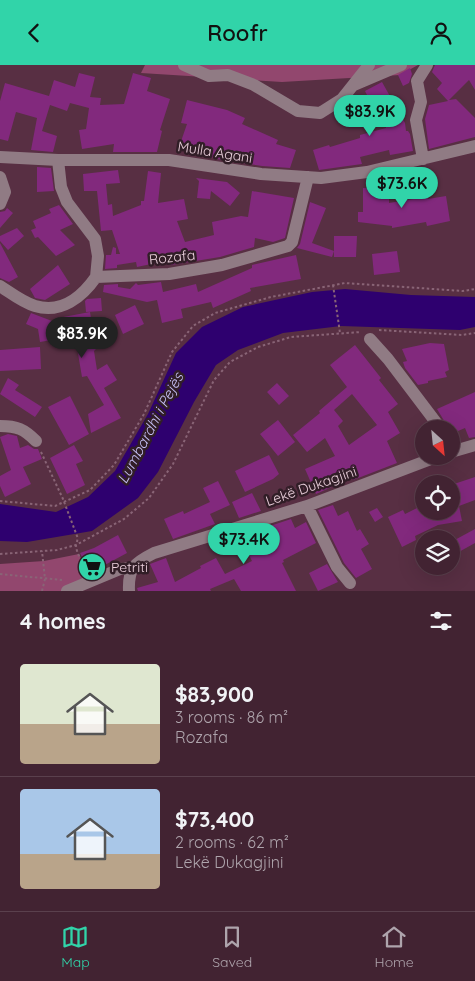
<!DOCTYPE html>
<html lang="en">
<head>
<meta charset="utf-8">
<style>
  body { margin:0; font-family:Quicksand,sans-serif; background:#4c2f3e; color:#f1f3f6; height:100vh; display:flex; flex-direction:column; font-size:19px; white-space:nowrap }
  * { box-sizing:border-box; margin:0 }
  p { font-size:16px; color:#aea4ac }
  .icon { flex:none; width:28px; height:28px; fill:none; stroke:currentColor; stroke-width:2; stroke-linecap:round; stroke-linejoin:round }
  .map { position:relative; height:526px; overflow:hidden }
  .sheet { display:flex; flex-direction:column; background:#422332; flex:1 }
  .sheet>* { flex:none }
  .needle { width:32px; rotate:153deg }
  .tools { position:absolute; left:415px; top:355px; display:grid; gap:10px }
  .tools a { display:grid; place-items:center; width:45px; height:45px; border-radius:50%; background:#422332; box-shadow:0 5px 20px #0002,0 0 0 1px #5a404d; font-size:25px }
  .price { position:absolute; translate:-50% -42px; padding:0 11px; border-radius:18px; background:#31d4a9; color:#111; font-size:16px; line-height:32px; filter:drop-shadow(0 1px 2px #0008) }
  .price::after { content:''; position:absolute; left:50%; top:30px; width:15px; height:11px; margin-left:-8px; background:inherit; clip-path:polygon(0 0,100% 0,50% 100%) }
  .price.active { background:#222; color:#fff }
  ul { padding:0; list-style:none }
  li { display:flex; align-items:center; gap:15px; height:125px; padding:0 20px }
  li+li { border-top:1px solid #5a404d }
  li span { display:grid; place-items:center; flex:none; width:140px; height:100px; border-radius:5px; color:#555 }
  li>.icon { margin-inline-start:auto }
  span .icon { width:60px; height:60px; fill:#fffc; stroke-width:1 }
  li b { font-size:21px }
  h2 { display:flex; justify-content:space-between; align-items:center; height:60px; padding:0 20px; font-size:21px }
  header { display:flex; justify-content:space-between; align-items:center; height:65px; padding:0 20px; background:#31d4a9; color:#111; font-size:22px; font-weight:600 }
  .menu { display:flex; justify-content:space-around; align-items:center; height:70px; border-top:1px solid #5a404d; background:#422332; font-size:14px; color:#aea4ac }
  .menu a { display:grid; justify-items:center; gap:2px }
  .menu .active { color:#31d4a9 }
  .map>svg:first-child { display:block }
  .green { fill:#92476e }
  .water { fill:#2e006f }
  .building { fill:#82297d; fill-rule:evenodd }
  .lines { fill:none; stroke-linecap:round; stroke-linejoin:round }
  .path { stroke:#896476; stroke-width:2; stroke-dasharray:2.5 2.5; stroke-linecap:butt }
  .minor { stroke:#907b84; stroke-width:12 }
  .labels { text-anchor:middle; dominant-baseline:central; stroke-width:5; stroke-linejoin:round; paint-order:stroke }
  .street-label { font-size:14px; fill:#ecd1dd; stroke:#311e27 }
  .poi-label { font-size:14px; fill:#ecd1dd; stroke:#311e27; text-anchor:start }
  .water-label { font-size:15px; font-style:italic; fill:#c6c0f6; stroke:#311e27 }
</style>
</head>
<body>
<header><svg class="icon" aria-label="back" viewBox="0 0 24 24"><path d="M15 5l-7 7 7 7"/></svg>Roofr<svg class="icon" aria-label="person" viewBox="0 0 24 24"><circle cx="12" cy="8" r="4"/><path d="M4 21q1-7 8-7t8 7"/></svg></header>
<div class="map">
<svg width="475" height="526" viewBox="0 0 475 526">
  <rect width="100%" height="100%" fill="#582f43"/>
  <path class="green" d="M145 0H418L400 10 282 17 141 8Z
    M79 489 91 516 67 526H0V499L44 496Z"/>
  <path class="water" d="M345 224 411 230 475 232V262L460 265 341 261 283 268 238 285 216 300 194 337 158 407 138 433 92 466 27 477 0 476V439L56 447 88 432 115 406 148 349 176 288 202 262 243 242 312 227Z"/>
  <path class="building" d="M435 0H475V25L469 15 449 35 456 34 475 53V72L429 84 425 54 429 40 448 36 437 24 442 18 432 7Z
    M410 3 412 9 409 18 403 21 398 10Z
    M79 8 95 12 90 32 101 33 100 40 124 39 133 8 151 13 147 26 170 34 160 65 162 66 157 87H113L114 79 82 84 79 65 86 64 89 43 70 38 67 46 50 40 42 66 57 71 53 87 31 85 37 53 16 47 8 76 0 74V36L5 18 49 31 54 15 75 22Z
    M382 17 405 58 406 66H408L410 69 413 86 390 90 389 85 360 92 362 99 319 105 313 85 329 80 330 82 360 73V70L386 63 382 40 374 44 365 26Z
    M187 35 227 45 245 53 242 59 278 75 276 79 296 85 290 103 262 101 217 94 179 82 187 59 181 58Z
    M37 102 51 103 54 126 37 127Z
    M118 105 120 118 106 119 108 140 112 139 113 151 141 140V136H144L148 106 161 108 158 138 184 134 188 154 177 156 185 177 214 170 212 157 241 151 248 152 252 126 294 133 285 173 273 177 255 173 254 182 220 192 171 200 170 195 137 202 136 197 117 200V203L105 204 106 190H111L113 182 116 183V189H120L112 165 101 166 97 126H84L83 109Z
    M196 113 227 117 240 128 230 141 211 126 210 134 197 133 199 116Z
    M363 123 389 124V138L413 134 412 129 427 126 428 134 446 131 450 156 427 161 426 157 392 163V161L358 157V147H363Z
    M310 137 326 143 312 178 334 186V171H357L356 192H334V186L332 192 297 183 300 179Z
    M59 140 73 159 60 165 75 180 56 191 38 172 35 173 31 165 36 163 33 156 51 148 49 144Z
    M7 143 13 148 0 163V147L5 146Z
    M17 163 24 171 8 185 0 176V171Z
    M0 178 18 212 9 217 0 213Z
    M397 186 400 207 374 210 372 189Z
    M296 190 301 214 250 223 251 226 213 243 211 237 181 244 183 253 162 258 157 235 147 237 103 227 104 220 118 219V222L130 224 136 218 138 220 161 217 163 227 196 219 198 227 252 203V200Z
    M58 200 70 219 45 235 35 233 30 224Z
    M101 233 102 246 86 247 85 236 87 234Z
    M135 240 144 259 123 269 115 250Z
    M90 247 96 284 94 286 97 305 107 299 117 315 104 323 121 353 91 368 88 349 104 340 87 311 82 312 75 271 40 277 38 264 26 259 31 248 52 256 58 253Z
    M430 278 444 279 449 305 445 307 447 312 428 316V318L418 320 405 303 403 297 407 296 402 284Z
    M355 280 381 313 379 315 398 339 388 347 400 368 387 376 397 398 353 415 352 413 316 429 305 404 335 391 325 373 307 387 293 370 320 348 319 346 347 322 330 300ZM352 329 377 360 349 380 338 361 343 356 334 345Z
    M40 282 41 304 0 306V285Z
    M8 313 19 320 15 325 42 342 35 352 0 329Z
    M277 318 289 331 279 340 267 327Z
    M475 327V372L469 373 465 363 451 369V364H449L437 344Z
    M70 331 89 369 69 380 48 342Z
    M278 355 295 377 278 391 260 369Z
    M8 369 17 371 20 383 28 380 34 384H38L42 394 23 402 31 419 5 432 0 421V411L11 405 0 372Z
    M74 380 83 396 76 399 85 420 67 429 50 393Z
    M269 390 279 409 273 414 245 427 235 406Z
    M475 412V435L459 441 462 456 438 460 415 471 416 475 402 482 388 452 403 445 405 449 419 442 421 446H451V420Z
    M218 416 230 440 210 449 215 459 173 474 164 454 183 446 184 449 210 437 203 423Z
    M252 428 261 446 239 453 232 437Z
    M333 440 338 451 348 446 357 466 360 464 369 479 361 484 372 504 356 513 344 498 318 445Z
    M377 443 383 452 375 457 369 447Z
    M291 454 295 463 306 457 316 478 283 495 284 497 282 498 296 526H241L234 514 210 524 211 526H138L137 523 158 517 150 499 166 493 175 517 201 503 200 501 216 493 225 509 252 496 245 482 271 469 267 462Z
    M475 464V478L457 488 451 477Z
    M118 470 127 488 90 508 80 488 94 483Z
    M327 499 338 517 318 526 309 508Z"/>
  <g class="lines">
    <path class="path" d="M333 220 340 268
      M379 265 462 270 475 268
      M41 387 63 434 77 471C78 474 77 477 76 480 76 488 83 498 87 505
      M0 436 55 441 90 425 114 400 144 349 172 287 193 261 215 248 271 232 345 218 463 226 475 224
      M0 489 57 485 76 480 124 454 149 433 173 399 214 315 230 297 258 282 291 272 361 267
      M0 509 62 515
      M42 526 45 514 42 486"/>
    <path class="minor" d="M184 0 209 11 228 10 254 20 298 46 320 48 342 34 369 0
      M354 20 401 0
      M0 92 58 95H169L261 109 321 113 367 107 475 81
      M423 94 416 55 421 37 417 16 427 0
      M58 95 61 122 67 137 95 174 98 191 96 212
      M0 112 5 127 0 139
      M0 221C11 228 22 237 35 241 61 249 82 232 96 212L169 209 222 200 288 181 292 177 308 112
      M370 274 388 294 441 364
      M0 361C17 361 24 364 36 376
      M451 387 475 380
      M307 441 337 502 350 518
      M67 526 120 504 132 503
      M129 526C128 503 134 498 154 488L307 441 439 391"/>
  </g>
  <defs>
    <symbol id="supermarket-disc" viewBox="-11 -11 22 22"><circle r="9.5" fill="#31d4a9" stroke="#311e27"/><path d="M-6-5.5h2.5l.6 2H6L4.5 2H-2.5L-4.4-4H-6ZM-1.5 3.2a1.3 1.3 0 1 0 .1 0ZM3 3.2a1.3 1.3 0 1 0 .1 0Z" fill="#111"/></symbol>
  </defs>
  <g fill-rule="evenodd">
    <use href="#supermarket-disc" x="76" y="486" width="32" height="32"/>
  </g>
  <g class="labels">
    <g class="street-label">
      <text transform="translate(215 87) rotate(9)">Mulla Agani</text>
      <text transform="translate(172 192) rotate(-6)">Rozafa</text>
      <text transform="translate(311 421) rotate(-19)">Lekë Dukagjini</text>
    </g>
    <g class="poi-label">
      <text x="111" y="502">Petriti</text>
    </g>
    <g class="water-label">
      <text transform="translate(150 363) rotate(-62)">Lumbardhi i Pejës</text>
    </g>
  </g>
</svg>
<div class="tools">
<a><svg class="needle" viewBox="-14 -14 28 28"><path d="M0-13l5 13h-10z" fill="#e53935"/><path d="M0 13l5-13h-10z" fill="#aea4ac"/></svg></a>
<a><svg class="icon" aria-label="locate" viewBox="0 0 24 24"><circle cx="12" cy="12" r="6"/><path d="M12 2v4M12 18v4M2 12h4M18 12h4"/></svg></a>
<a><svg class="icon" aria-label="layers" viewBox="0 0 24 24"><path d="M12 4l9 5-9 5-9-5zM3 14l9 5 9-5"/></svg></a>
</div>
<b class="price" style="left:370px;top:72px">$83.9K</b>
<b class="price" style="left:402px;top:144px">$73.6K</b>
<b class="price active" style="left:82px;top:294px">$83.9K</b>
<b class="price" style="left:244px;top:500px">$73.4K</b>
</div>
<section class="sheet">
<h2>4 homes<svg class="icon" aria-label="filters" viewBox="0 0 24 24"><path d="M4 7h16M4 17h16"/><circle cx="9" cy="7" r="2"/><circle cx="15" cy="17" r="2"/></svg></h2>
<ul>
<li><span style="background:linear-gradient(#dfe7d0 60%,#b9a48a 0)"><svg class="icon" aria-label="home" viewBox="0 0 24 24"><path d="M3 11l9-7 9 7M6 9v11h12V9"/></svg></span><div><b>$83,900</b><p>3 rooms · 86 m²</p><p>Rozafa</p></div></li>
<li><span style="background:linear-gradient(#a9c7e8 65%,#b9a48a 0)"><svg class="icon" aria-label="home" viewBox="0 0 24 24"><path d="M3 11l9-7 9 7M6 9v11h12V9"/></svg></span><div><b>$73,400</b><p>2 rooms · 62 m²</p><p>Lekë Dukagjini</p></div></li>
</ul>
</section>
<nav class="menu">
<a class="active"><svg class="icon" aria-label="map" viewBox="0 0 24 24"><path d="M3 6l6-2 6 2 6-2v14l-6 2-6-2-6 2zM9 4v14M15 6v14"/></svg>Map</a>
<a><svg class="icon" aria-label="saved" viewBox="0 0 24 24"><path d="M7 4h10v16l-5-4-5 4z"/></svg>Saved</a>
<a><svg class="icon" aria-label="home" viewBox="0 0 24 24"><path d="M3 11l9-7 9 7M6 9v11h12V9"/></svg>Home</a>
</nav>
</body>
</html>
